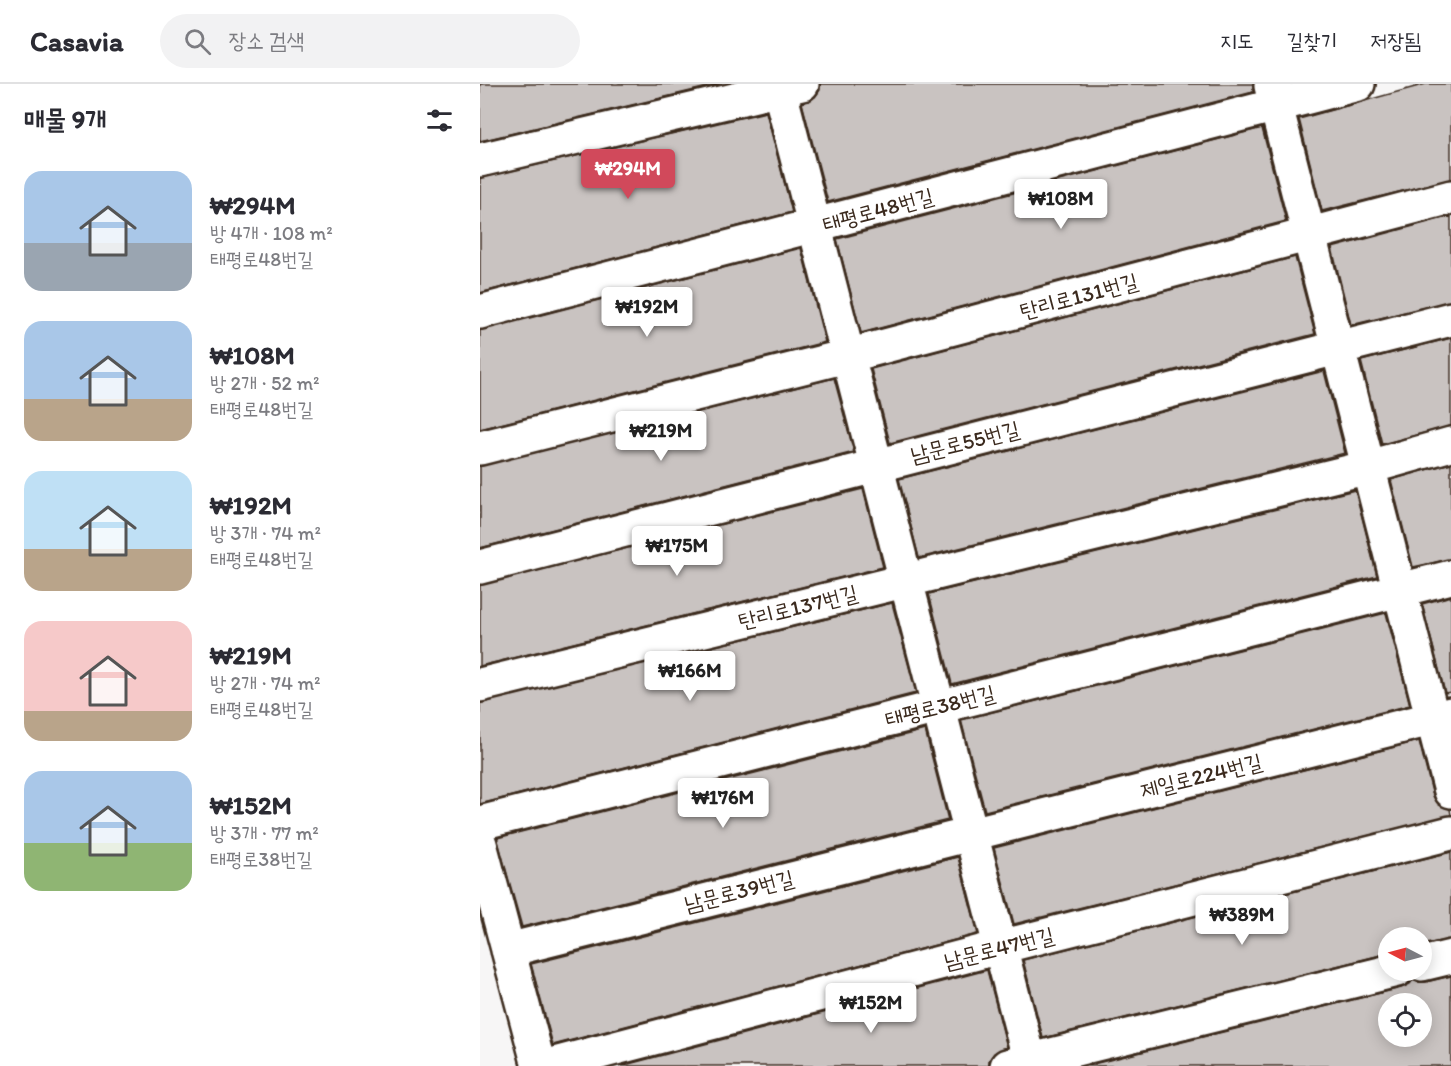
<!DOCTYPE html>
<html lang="ko">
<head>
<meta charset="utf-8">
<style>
  body { margin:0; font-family:Itim,"Poor Story",sans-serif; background:#f2f2f3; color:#2b2b33; height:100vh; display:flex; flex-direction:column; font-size:22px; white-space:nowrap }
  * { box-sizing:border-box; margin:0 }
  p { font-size:20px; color:#7c7c81 }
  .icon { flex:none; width:33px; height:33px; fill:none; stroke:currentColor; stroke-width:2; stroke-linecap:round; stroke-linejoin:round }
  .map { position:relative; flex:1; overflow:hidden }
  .side { display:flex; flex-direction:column; background:#fff; width:480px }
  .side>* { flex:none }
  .needle { width:39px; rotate:276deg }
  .buttons { position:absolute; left:898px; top:843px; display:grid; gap:12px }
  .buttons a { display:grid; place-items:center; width:54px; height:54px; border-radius:50%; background:#fff; box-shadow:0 3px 15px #0003; font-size:30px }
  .price { position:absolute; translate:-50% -51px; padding:0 14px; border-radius:6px; background:#fff; color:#222; font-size:20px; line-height:39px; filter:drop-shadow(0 2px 3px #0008) }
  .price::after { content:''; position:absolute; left:50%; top:36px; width:18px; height:14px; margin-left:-9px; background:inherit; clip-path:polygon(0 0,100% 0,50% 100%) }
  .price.on { background:#d1495b; color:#fff }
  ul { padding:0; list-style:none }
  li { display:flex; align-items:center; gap:18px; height:150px; padding:0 24px }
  li span { display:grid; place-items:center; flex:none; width:168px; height:120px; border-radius:18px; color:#555 }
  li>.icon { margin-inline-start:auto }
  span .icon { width:72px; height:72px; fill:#fffc; stroke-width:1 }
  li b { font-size:26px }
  h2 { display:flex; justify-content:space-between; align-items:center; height:72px; padding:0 24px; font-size:26px }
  header { display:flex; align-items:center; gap:36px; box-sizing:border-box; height:84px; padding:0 30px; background:#fff; border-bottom:2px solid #e1e1e2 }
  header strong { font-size:28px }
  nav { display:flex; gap:33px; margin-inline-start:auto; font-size:21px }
  .search { width:420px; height:54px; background:#f2f2f3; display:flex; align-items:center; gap:15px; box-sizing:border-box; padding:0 21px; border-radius:33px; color:#7c7c81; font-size:22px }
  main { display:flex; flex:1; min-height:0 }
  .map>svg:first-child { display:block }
  .building { fill:#c9c3c1; stroke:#3b2a1e; stroke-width:1.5; fill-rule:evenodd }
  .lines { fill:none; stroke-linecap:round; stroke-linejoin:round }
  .minor-casing { stroke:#3b2a1e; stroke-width:38 }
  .minor { stroke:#fff; stroke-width:33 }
  .labels { text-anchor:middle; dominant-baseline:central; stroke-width:4.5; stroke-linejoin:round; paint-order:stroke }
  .street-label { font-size:22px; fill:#3b2a1e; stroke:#fff }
</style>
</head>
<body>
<header>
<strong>Casavia</strong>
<div class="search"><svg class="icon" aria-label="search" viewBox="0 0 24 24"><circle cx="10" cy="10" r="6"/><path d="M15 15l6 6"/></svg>장소 검색</div>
<nav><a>지도</a><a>길찾기</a><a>저장됨</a></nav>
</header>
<main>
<section class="side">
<h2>매물 9개<svg class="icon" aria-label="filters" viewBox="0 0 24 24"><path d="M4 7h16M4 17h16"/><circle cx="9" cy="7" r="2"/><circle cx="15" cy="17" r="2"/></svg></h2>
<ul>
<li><span style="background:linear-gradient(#a9c7e8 60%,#9aa5b1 0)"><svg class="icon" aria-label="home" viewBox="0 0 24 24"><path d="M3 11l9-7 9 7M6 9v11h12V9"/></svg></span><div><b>₩294M</b><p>방 4개 · 108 m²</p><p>태평로48번길</p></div></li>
<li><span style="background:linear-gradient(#a9c7e8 65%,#b9a48a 0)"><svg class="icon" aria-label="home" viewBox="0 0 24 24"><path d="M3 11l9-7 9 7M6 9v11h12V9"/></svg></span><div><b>₩108M</b><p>방 2개 · 52 m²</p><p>태평로48번길</p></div></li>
<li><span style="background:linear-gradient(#bfe0f5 65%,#b9a48a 0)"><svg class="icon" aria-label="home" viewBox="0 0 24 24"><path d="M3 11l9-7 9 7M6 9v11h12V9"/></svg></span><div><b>₩192M</b><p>방 3개 · 74 m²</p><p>태평로48번길</p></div></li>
<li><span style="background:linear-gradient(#f6c9c9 75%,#b9a48a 0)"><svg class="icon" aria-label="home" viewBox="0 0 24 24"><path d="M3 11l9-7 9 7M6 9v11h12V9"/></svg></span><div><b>₩219M</b><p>방 2개 · 74 m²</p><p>태평로48번길</p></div></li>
<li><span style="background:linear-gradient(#a9c7e8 60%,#8fb573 0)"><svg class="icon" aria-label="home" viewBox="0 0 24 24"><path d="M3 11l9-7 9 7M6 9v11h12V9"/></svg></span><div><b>₩152M</b><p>방 3개 · 77 m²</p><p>태평로38번길</p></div></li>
</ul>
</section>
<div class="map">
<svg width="971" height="982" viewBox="0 0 971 982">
  <rect width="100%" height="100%" fill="#f7f6f6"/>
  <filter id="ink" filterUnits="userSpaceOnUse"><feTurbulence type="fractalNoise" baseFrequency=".0167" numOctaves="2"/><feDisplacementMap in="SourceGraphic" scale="12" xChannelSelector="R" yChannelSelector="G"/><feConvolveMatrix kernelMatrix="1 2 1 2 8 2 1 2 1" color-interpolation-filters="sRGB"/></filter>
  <g filter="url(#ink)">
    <path class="building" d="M0 0H240L0 57Z
      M340 0H773V8L348 118 322 19 335 13 340 6Z
      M946 0H971V95L842 127 819 35Z
      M286 28 312 128 0 209V94Z
      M782 44 806 137 381 249 357 155Z
      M971 132V217L871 241 852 164Z
      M321 164 345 258 0 345V246Z
      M815 173 835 250 410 359 391 285Z
      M971 254V342L902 360 881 277Z
      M844 287 865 369 439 474 419 395Z
      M354 294 374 368 0 464V382Z
      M971 379V475L933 483 911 396Z
      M383 405 403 483 0 582V501Z
      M875 406 897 492 472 600 449 510Z
      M971 512V608L965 609 942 520Z
      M412 519 436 609 0 720V619Z
      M906 529 930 621 505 727 481 636Z
      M445 646 468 736 42 843 17 754Z
      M939 657 953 712 958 720 970 725 971 731 534 840 514 764Z
      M971 768V855L942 861V854H909V869L563 954 543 876Z
      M478 773 498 850 73 961 51 880Z
      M507 886 527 963 514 969 509 976V982H141Z
      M971 892V982H605L921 904 930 900 933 896 937 898H946ZM909 920H942V952H909Z"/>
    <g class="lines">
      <defs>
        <path id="minor" d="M298 0 551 982
          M791 2 971 707
          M0 76 322 0
          M0 228 878 0
          M0 364 367 272 971 113
          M0 483 971 235
          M0 601 889 383 971 360
          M0 739 971 493
          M0 760 59 982
          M28 866 971 630
          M942 880 971 873
          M67 982 520 863 971 749
          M527 982 917 886"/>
      </defs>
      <use href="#minor" class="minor-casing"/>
      <use href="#minor" class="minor"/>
    </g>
  </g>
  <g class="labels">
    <g class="street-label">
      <text transform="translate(398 126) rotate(-15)">태평로48번길</text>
      <text transform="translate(599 212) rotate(-15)">탄리로131번길</text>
      <text transform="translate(485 358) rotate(-14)">남문로55번길</text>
      <text transform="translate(318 523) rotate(-14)">탄리로137번길</text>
      <text transform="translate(460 622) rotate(-14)">태평로38번길</text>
      <text transform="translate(721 692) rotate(-14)">제일로224번길</text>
      <text transform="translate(259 807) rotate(-14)">남문로39번길</text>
      <text transform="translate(519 864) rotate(-14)">남문로47번길</text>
    </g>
  </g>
</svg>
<div class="buttons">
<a><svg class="needle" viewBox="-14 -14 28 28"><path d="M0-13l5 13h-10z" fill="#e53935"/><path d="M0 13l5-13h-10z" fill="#7c7c81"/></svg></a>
<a><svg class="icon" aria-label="locate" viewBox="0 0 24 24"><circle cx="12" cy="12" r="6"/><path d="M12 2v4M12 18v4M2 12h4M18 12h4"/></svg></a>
</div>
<b class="price on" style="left:148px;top:116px">₩294M</b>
<b class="price" style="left:581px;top:146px">₩108M</b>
<b class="price" style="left:167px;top:254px">₩192M</b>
<b class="price" style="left:181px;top:378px">₩219M</b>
<b class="price" style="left:197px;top:493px">₩175M</b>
<b class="price" style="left:210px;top:618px">₩166M</b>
<b class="price" style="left:243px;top:745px">₩176M</b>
<b class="price" style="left:762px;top:862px">₩389M</b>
<b class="price" style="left:391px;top:950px">₩152M</b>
</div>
</main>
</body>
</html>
